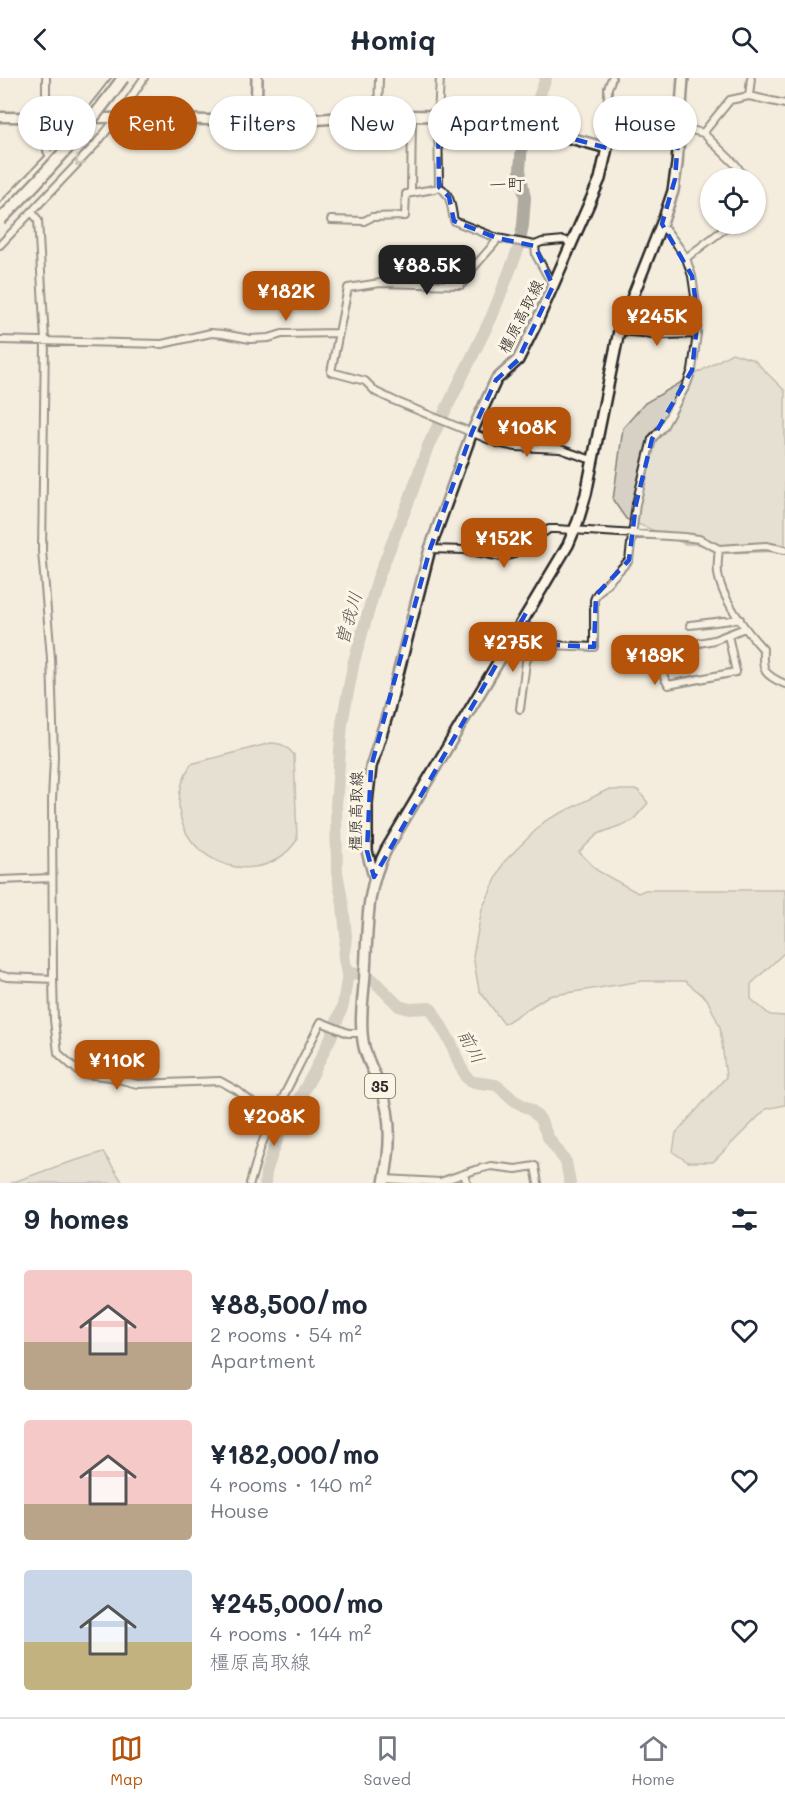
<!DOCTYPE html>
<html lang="en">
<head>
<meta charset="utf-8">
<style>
  body { margin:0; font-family:Mali,"Klee One",sans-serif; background:#f2f2f3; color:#1f2937; height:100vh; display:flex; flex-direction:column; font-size:22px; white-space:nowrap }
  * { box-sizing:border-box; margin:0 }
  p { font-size:20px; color:#747a83 }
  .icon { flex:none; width:33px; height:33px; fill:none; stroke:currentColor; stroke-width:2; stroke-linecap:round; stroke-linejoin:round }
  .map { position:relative; height:1105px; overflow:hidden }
  .sheet { display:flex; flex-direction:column; background:#fff; flex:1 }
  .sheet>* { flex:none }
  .hud { position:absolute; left:18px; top:18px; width:750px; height:54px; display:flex; gap:12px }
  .tools { position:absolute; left:700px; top:90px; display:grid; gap:12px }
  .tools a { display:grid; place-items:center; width:66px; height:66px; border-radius:50%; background:#fff; box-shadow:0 2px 4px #0004; font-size:30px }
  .price { position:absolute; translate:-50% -51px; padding:0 14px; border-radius:12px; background:#b45309; color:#fff; font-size:20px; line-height:39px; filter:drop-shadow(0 2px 3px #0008) }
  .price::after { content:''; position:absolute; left:50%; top:36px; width:18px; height:14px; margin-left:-9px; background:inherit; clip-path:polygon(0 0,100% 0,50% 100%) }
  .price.selected { background:#222; color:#fff }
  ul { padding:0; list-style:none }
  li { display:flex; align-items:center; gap:18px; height:150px; padding:0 24px }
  li span { display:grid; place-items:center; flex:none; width:168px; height:120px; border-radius:6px; color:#555 }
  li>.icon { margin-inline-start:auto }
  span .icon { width:72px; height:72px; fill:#fffc; stroke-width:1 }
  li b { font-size:26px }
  h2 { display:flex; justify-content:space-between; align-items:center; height:72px; padding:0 24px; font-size:26px }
  .pill { padding:0 21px; border-radius:27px; background:#fff; box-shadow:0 2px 4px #0004; font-size:21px; line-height:54px }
  .pill.selected { background:#b45309; color:#fff }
  header { display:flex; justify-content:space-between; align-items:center; height:78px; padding:0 24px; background:#fff; font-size:27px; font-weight:800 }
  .dock { display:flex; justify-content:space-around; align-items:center; height:84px; border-top:2px solid #e0e1e3; background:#fff; font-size:16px; color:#747a83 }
  .dock a { display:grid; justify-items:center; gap:3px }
  .dock .selected { color:#b45309 }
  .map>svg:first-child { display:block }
  .green { fill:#d6d1c4; stroke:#807e78; stroke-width:1.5 }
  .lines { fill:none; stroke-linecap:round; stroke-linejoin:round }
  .river { stroke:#afaaa0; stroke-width:12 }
  .street-casing { stroke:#2b2b2b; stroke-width:10 }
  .secondary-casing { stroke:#2b2b2b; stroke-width:13 }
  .primary-casing { stroke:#2b2b2b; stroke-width:14 }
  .street { stroke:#fcf5e5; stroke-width:6 }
  .secondary { stroke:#fcf5e5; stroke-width:8 }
  .primary { stroke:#fcf5e5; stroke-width:9 }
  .highway-bridge-casing { stroke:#2b2b2b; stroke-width:15; stroke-linecap:butt }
  .highway-bridge { stroke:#fcf5e5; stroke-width:10 }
  .oneway { stroke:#949088 }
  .marked { fill:none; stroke:#1d4ed8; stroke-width:4.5; stroke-dasharray:12 8; stroke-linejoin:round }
  .labels { text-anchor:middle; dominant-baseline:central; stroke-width:6; stroke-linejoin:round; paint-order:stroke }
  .shield { fill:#fcf5e5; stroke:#6a6863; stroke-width:1.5 }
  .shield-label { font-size:15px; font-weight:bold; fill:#2b2b2b }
  .street-label { font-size:16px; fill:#2b2b2b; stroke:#fcf5e5 }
  .neighbourhood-label { font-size:18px; fill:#2b2b2b; stroke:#fcf5e5 }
  .water-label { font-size:18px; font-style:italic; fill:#595754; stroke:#fcf5e5 }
</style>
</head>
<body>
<header><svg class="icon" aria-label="back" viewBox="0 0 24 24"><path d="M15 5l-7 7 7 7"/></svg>Homiq<svg class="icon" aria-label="search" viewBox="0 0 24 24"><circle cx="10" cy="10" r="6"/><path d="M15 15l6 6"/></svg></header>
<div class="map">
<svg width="785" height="1105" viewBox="0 0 785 1105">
  <rect width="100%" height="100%" fill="#f4edde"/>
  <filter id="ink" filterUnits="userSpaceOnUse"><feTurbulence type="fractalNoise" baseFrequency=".0167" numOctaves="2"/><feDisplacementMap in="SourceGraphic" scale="12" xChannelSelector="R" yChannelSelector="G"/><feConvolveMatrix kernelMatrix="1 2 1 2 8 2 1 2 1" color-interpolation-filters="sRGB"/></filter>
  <g filter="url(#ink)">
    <path class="green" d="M732 275 754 282 785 313V473L726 475 707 466H685L626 441 613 422 623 350 645 325Z
      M271 665C281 665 287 668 294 677L297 762C251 828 143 765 191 686Z
      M607 712H638L648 725 632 743 598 756 579 774 598 793 638 815 645 812H785V874L751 906V921L770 937 785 938V1027L766 1031 713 1084H688L673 1074 676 1055 726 999 720 949 707 921 685 903H642L548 918 504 946 479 912 473 878 482 831 504 784 545 743Z
      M103 1074 123 1105H11L58 1088Z"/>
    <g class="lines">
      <path class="river" d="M348 895 361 896 371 900 399 928 409 931 429 930 432 932 451 965 460 988 468 1001 474 1004 496 1007 500 1010 515 1023 531 1032 540 1041 548 1059 566 1084 570 1105
        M265 1105 266 1094 279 1056 313 996 331 959 343 927 348 895 344 881 346 858 343 827 337 794 336 728 342 645 354 583 378 500 410 420 428 368 492 238 519 169 523 147 525 120 520 92 522 65 546 0"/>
      <defs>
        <path id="street" d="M46 0V33L50 45 47 73 50 79
          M440 0 438 38 439 109C452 116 451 130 454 143L497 160 535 167 542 164 564 162 571 165
          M749 18 751 0
          M378 37 379 0
          M58 40 67 46 72 53 71 57
          M609 44 629 42 679 49 703 55 736 87 745 100
          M703 55 730 22 749 18 785 26
          M607 70 608 10 612 0
          M411 114 412 38
          M0 130 71 57 116 0
          M32 134 38 142 45 262 42 473 51 580 54 679 52 723 53 901 54 942 58 975 78 993 84 996 110 999 137 1006 220 1003 238 1013 272 1041
          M331 142 364 143 372 139 405 138 406 116 434 111 439 109
          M497 160 495 165 467 197 464 204 461 207 380 205 348 210 331 294 365 303 376 314 395 323 497 365 516 369 560 371 592 382
          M0 167 96 66 117 40 144 0
          M535 167 536 177 553 208
          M686 180 731 146
          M619 253 665 257 697 256
          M0 262 162 266 211 255 223 256 250 261 269 260 282 256 339 255
          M430 471 465 472 502 479 511 477 549 451H556L684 459 699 461 719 471 766 468 785 472
          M719 471C718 479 717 487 718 495 721 520 746 553 763 571 762 593 764 597 785 606
          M521 543 529 550 532 566 594 569V522L596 517 629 482 636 426 652 361 663 349 687 306 692 292 697 256 698 239 692 198 686 180 678 168 667 153 660 149
          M690 547 740 541
          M728 557 736 594 668 607 658 587 660 578 669 571 714 562 745 550
          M520 631 526 584 532 566
          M0 802 52 800
          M0 897 7 899 53 901
          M464 1096 467 1105
          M385 1101 440 1104 475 1092 491 1088 516 1091 535 1088 538 1105
          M250 1105 261 1068 272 1041 321 944 348 955H362"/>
        <path id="secondary" d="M0 39 117 40 256 43"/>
        <path id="primary" d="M257 0 256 43 311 42 373 37 438 38 493 42 518 46 607 70 600 101 536 246 518 282 496 302 472 354 430 471 388 635 371 689 367 725V773L374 799
          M384 1105C390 1072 393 1042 381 1010 374 994 365 979 363 963 359 940 364 916 365 894 368 850 365 812 386 772L568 467 578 443 586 416 619 253 665 137 673 113 677 86 683 0"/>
      </defs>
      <use href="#street" class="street-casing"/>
      <use href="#secondary" class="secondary-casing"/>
      <use href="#primary" class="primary-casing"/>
      <use href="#street" class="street"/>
      <use href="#secondary" class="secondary"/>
      <use href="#primary" class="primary"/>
      <defs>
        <path id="highway-bridge" d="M0 142C45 97 86 52 123 0"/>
      </defs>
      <use href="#highway-bridge" class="highway-bridge-casing"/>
      <use href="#highway-bridge" class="highway-bridge"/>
    </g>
    <defs><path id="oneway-chevron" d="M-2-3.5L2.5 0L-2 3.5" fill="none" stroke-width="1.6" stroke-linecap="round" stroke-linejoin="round" transform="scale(1.5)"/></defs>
    <use class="oneway" href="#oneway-chevron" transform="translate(79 84) rotate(133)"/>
  </g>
  <path d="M0 0H785V1105H0ZM438 38 518 46 607 70 609 44 679 49 675 101 662 146 692 198 698 239 692 292 652 361 636 426 629 482 596 517 594 569 532 566 526 535 374 799 367 773 371 689 430 471 472 354 496 302 518 282 553 208 535 168 497 160 454 143 449 119 439 109Z" fill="#f4edde" fill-opacity=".55" fill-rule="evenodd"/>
  <path class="marked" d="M438 38 518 46 607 70 609 44 679 49 675 101 662 146 692 198 698 239 692 292 652 361 636 426 629 482 596 517 594 569 532 566 526 535 374 799 367 773 371 689 430 471 472 354 496 302 518 282 553 208 535 168 497 160 454 143 449 119 439 109Z"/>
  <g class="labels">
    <rect class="shield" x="365" y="996" width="30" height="24" rx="4.5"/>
    <g class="shield-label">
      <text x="380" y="1008">35</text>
    </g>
    <g class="street-label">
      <text transform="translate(520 238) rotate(-63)">橿原高取線</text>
      <text transform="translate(355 733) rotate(-89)">橿原高取線</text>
    </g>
    <g class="neighbourhood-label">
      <text x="507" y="106">一町</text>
    </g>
    <g class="water-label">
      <text transform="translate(348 540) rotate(-74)">曽我川</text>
      <text transform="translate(472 968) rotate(62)">前川</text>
    </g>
  </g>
</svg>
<div class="tools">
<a><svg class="icon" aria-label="locate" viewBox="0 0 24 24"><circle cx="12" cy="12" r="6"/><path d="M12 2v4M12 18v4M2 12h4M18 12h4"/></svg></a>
</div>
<b class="price selected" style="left:427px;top:218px">¥88.5K</b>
<b class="price" style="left:286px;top:244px">¥182K</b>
<b class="price" style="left:657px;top:269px">¥245K</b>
<b class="price" style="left:527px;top:380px">¥108K</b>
<b class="price" style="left:504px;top:491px">¥152K</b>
<b class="price" style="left:513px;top:595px">¥275K</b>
<b class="price" style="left:655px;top:608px">¥189K</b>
<b class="price" style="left:117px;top:1013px">¥110K</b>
<b class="price" style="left:274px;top:1069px">¥208K</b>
<div class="hud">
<a class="pill">Buy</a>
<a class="pill selected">Rent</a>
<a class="pill">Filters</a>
<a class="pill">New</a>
<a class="pill">Apartment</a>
<a class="pill">House</a>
</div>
</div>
<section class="sheet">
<h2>9 homes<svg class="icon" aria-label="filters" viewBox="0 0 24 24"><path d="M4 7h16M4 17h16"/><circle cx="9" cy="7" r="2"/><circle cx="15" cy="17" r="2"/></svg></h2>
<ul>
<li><span style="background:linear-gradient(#f6c9c9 60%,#b9a48a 0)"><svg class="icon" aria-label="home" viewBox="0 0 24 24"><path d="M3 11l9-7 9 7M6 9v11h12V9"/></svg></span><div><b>¥88,500/mo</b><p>2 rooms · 54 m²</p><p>Apartment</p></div><svg class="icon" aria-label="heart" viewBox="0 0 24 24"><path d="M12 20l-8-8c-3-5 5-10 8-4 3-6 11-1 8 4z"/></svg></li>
<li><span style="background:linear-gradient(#f6c9c9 70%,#b9a48a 0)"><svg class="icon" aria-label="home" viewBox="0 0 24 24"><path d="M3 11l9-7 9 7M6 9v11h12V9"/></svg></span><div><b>¥182,000/mo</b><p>4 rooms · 140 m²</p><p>House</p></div><svg class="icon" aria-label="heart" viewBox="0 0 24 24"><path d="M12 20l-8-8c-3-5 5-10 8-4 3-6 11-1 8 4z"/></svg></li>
<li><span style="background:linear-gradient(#c9d6e8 60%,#c2b280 0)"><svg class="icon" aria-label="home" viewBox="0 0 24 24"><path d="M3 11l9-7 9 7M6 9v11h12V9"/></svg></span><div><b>¥245,000/mo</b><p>4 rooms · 144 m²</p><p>橿原高取線</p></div><svg class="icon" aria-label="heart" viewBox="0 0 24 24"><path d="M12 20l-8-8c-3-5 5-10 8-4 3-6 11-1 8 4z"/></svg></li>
</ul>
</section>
<nav class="dock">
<a class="selected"><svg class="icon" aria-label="map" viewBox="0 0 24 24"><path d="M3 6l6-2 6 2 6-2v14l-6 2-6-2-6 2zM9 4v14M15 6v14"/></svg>Map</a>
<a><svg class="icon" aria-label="saved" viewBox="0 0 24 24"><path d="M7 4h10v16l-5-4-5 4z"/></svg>Saved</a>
<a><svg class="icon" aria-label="home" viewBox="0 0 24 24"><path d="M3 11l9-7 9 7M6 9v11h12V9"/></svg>Home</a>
</nav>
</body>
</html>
